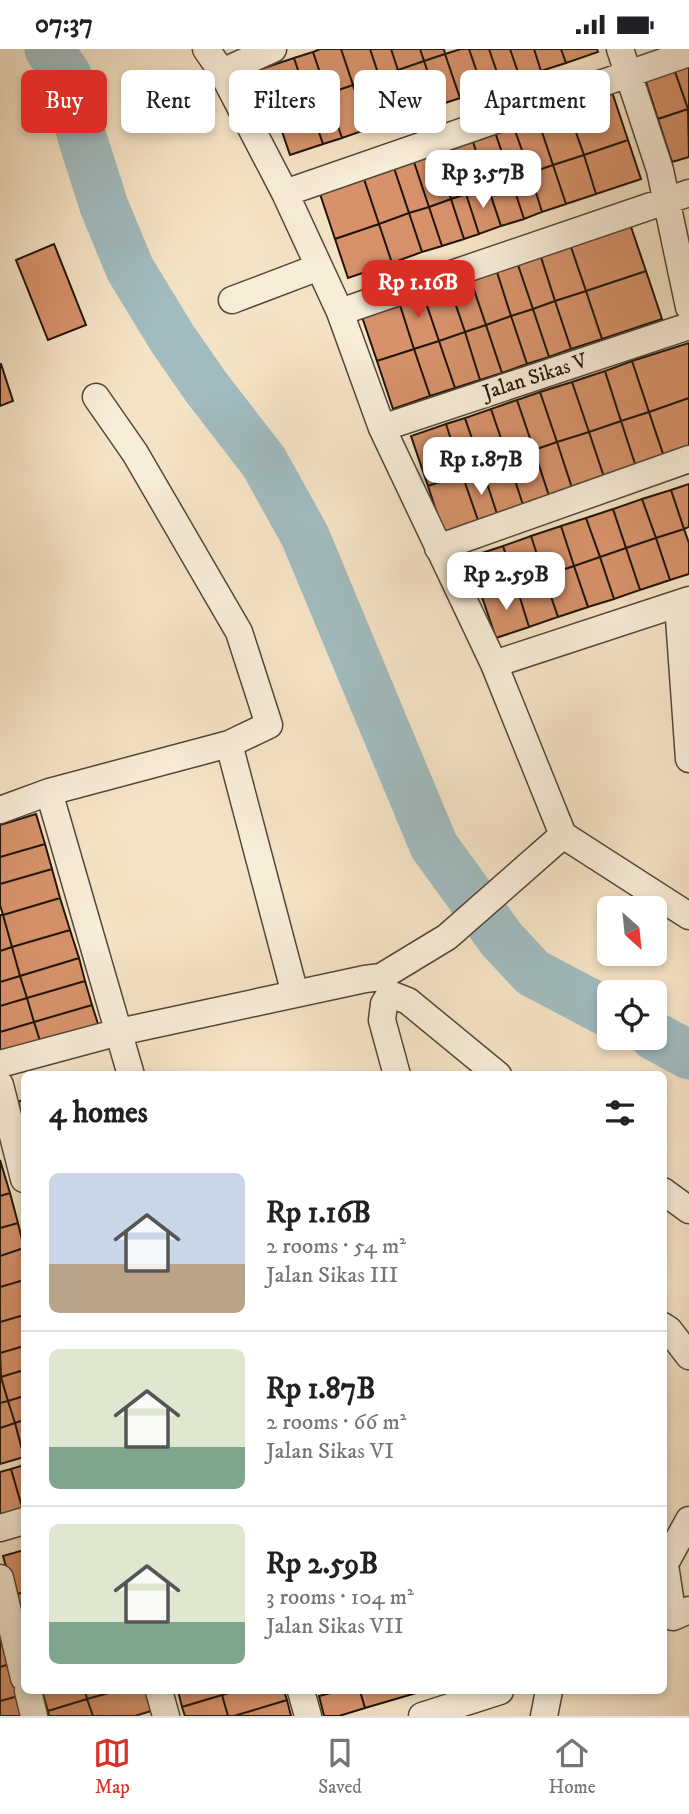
<!DOCTYPE html>
<html lang="en">
<head>
<meta charset="utf-8">
<style>
  body { margin:0; font-family:"IM FELL DW Pica",serif; background:#f2f2f2; color:#202124; height:100vh; display:flex; flex-direction:column; font-size:26px; white-space:nowrap }
  * { box-sizing:border-box; margin:0 }
  p { font-size:23px; color:#757577 }
  .icon { flex:none; width:38px; height:38px; fill:none; stroke:currentColor; stroke-width:2; stroke-linecap:round; stroke-linejoin:round }
  .map { position:relative; flex:1; overflow:hidden }
  .details { position:absolute; left:21px; top:1022px; width:646px; height:623px; display:flex; flex-direction:column; background:#fff; border-radius:10px; box-shadow:0 4px 10px #0003 }
  .details>* { flex:none }
  .banner { position:absolute; left:21px; top:21px; width:648px; height:63px; display:flex; gap:14px }
  .needle { width:46px; rotate:153deg }
  .tools { position:absolute; left:597px; top:847px; display:grid; gap:14px }
  .tools a { display:grid; place-items:center; width:70px; height:70px; border-radius:10px; background:#fff; box-shadow:0 4px 10px #0003; font-size:35px }
  .price { position:absolute; translate:-50% -60px; padding:0 16px; border-radius:14px; background:#fff; color:#222; font-size:23px; line-height:46px; filter:drop-shadow(0 2px 4px #0008) }
  .price::after { content:''; position:absolute; left:50%; top:42px; width:21px; height:16px; margin-left:-10px; background:inherit; clip-path:polygon(0 0,100% 0,50% 100%) }
  .price.on { background:#d93025; color:#fff }
  ul { padding:0; list-style:none }
  li { display:flex; align-items:center; gap:21px; height:175px; padding:0 28px }
  li+li { border-top:2px solid #e0e0e0 }
  li span { display:grid; place-items:center; flex:none; width:196px; height:140px; border-radius:10px; color:#555 }
  li>.icon { margin-inline-start:auto }
  span .icon { width:84px; height:84px; fill:#fffc; stroke-width:1 }
  li b { font-size:30px }
  h2 { display:flex; justify-content:space-between; align-items:center; height:84px; padding:0 28px; font-size:30px }
  .tag { padding:0 24px; border-radius:10px; background:#fff; box-shadow:0 4px 10px #0003; font-size:24px; line-height:63px }
  .tag.on { background:#d93025; color:#fff }
  .status { display:flex; justify-content:space-between; align-items:center; height:49px; padding:0 35px; background:#fff; direction:ltr }
  .status svg { height:19px; fill:currentColor }
  .tabs { display:flex; justify-content:space-around; align-items:center; height:98px; border-top:2px solid #e0e0e0; background:#fff; font-size:19px; color:#757577 }
  .tabs a { display:grid; justify-items:center; gap:4px }
  .tabs .on { color:#d93025 }
  .map>svg:first-child { display:block }
  .lines { fill:none; stroke-linecap:round; stroke-linejoin:round }
  .river { stroke:#a1bbbf; stroke-width:49 }
  .building { fill:#d7926b; stroke:#201509; stroke-width:2 }
  .minor-casing { stroke:#554838; stroke-width:29 }
  .minor { stroke:#f8edd9; stroke-width:26 }
  .labels { text-anchor:middle; dominant-baseline:central; stroke-width:5; stroke-linejoin:round; paint-order:stroke }
  .street-label { font-size:21px; fill:#201509; stroke:#f8edd9 }
</style>
</head>
<body>
<div class="status"><b>07:37</b><svg viewBox="0 0 49 12"><path d="M0 12V9h3v3zM5 12V6h3v6zM10 12V3h3v9zM15 12V0h3v12zM26 1h20v11H26zM47 4h2v5h-2z"/></svg></div>
<div class="map">
<svg width="689" height="1667" viewBox="0 0 689 1667">
  <rect width="100%" height="100%" fill="#f5e3c5"/>
  <filter id="stains"><feTurbulence type="fractalNoise" baseFrequency=".00286" numOctaves="4"/><feColorMatrix values="0 0 0 0 .2 0 0 0 0 .09 0 0 0 0 .02 0 0 0 .5 -.17"/></filter>
  <radialGradient id="worn" r=".72"><stop offset=".6" stop-color="#630" stop-opacity="0"/><stop offset="1" stop-color="#630" stop-opacity=".3"/></radialGradient>
  <g class="lines">
    <path class="river" d="M49 0 67 26 82 88 104 157 130 220 172 289 206 338 264 413 305 487 434 797 502 891 533 924 609 964
      M654 987 689 1006"/>
  </g>
  <path class="building" d="M320 0H341L353 36 327 45 313 3Z
    M341 0H370L379 27 353 36Z
    M370 0H391L398 21 379 27Z
    M391 0H420L424 12 398 21Z
    M420 0H444L445 5 424 12Z
    M461 0H469L483 41 460 49 445 5Z
    M469 0H489L501 35 483 41Z
    M489 0H510L520 29 501 35Z
    M510 0H534L541 22 520 29Z
    M534 0H561L566 14 541 22Z
    M561 0H597L598 3 566 14Z
    M313 3 327 45 308 51 294 9Z
    M445 5 460 49 439 56 424 12Z
    M689 8V60H688L672 14Z
    M294 9 308 51 275 62 261 20Z
    M424 12 439 56 413 65 398 21Z
    M672 14 688 60 658 70 643 24Z
    M398 21 413 65 394 71 379 27Z
    M379 27 394 71 368 80 353 36Z
    M353 36 368 80 342 89 327 45Z
    M611 40 628 91 584 106 566 55Z
    M327 45 342 89 323 95 308 51Z
    M308 51 323 95 290 106 275 62Z
    M566 55 584 106 553 116 536 65Z
    M688 60 689 108 672 113 658 70Z
    M536 65 553 116 530 124 512 73Z
    M512 73 530 124 511 130 494 80Z
    M494 80 511 130 488 138 471 87Z
    M471 87 488 138 466 145 449 94Z
    M628 91 641 130 596 145 584 106Z
    M449 94 466 145 451 150 434 99Z
    M434 99 451 150 429 158 412 107Z
    M584 106 596 145 566 155 553 116Z
    M412 107 429 158 409 164 392 113Z
    M392 113 409 164 379 175 362 124Z
    M553 116 566 155 542 163 530 124Z
    M362 124 379 175 335 190 318 139Z
    M530 124 542 163 524 170 511 130Z
    M511 130 524 170 501 177 488 138Z
    M488 138 501 177 479 185 466 145Z
    M466 145 479 185 464 190 451 150Z
    M451 150 464 190 442 197 429 158Z
    M429 158 442 197 422 203 409 164Z
    M409 164 422 203 392 214 379 175Z
    M629 172 646 222 586 242 569 192Z
    M379 175 392 214 348 229 335 190Z
    M569 192 586 242 555 252 539 202Z
    M54 195 86 276 48 291 16 211Z
    M539 202 555 252 533 260 516 210Z
    M516 210 533 260 511 267 495 217Z
    M495 217 511 267 486 276 469 226Z
    M646 222 662 270 602 290 586 242Z
    M469 226 486 276 465 283 448 233Z
    M448 233 465 283 439 292 422 242Z
    M422 242 439 292 414 300 398 250Z
    M586 242 602 290 571 300 555 252Z
    M398 250 414 300 377 312 360 262Z
    M555 252 571 300 549 308 533 260Z
    M533 260 549 308 527 315 511 267Z
    M511 267 527 315 502 324 486 276Z
    M486 276 502 324 480 331 465 283Z
    M465 283 480 331 455 339 439 292Z
    M439 292 455 339 430 347 414 300Z
    M689 294V349L649 363 632 312Z
    M414 300 430 347 393 360 377 312Z
    M632 312 649 363 621 372 605 322Z
    M0 315H1L13 352 0 357Z
    M605 322 621 372 589 383 572 333Z
    M572 333 589 383 557 393 540 343Z
    M540 343 557 393 534 401 517 351Z
    M689 349V407L666 414 649 363Z
    M517 351 534 401 508 410 491 360Z
    M491 360 508 410 482 419 465 369Z
    M649 363 666 414 638 424 621 372Z
    M465 369 482 419 462 425 446 375Z
    M621 372 638 424 606 434 589 383Z
    M446 375 462 425 428 437 411 387Z
    M589 383 606 434 574 445 557 393Z
    M557 393 574 445 551 453 534 401Z
    M534 401 551 453 525 462 508 410Z
    M508 410 525 462 499 471 482 419Z
    M482 419 499 471 480 477 462 425Z
    M462 425 480 477 445 489 428 437Z
    M689 435V478L684 480 671 441Z
    M671 441 684 480 656 489 642 450Z
    M642 450 656 489 626 499 613 460Z
    M613 460 626 499 600 508 586 469Z
    M586 469 600 508 574 517 561 477Z
    M561 477 574 517 544 527 531 487Z
    M684 480 689 494V525L670 531 656 489Z
    M531 487 544 527 516 536 503 497Z
    M656 489 670 531 640 541 626 499Z
    M503 497 516 536 482 548 470 508Z
    M626 499 640 541 614 550 600 508Z
    M600 508 614 550 588 558 574 517Z
    M574 517 588 558 558 568 544 527Z
    M544 527 558 568 529 578 516 536Z
    M516 536 529 578 496 589 482 548Z
    M36 765 45 795 0 808V776Z
    M45 795 52 820 0 835V808Z
    M52 820 60 849 3 866 0 856V835Z
    M60 849 70 881 12 898 3 866Z
    M0 866H3L12 898 0 902Z
    M70 881 79 909 20 927 12 898Z
    M12 898 20 927 0 933V902Z
    M79 909 85 932 27 949 20 927Z
    M20 927 27 949 0 957V933Z
    M85 932 92 956 34 973 27 949Z
    M27 949 34 973 0 983V957Z
    M92 956 99 978 41 995 34 973Z
    M34 973 41 995 0 1003V983Z
    M24 1051V1093L13 1054Z
    M0 1111 10 1144 0 1147Z
    M10 1144 18 1174 0 1179V1147Z
    M18 1174 24 1199 0 1207V1179Z
    M24 1199V1231L0 1238V1207Z
    M24 1231V1266L0 1273V1238Z
    M24 1266V1297L0 1304V1273Z
    M24 1297V1321L1 1328 0 1304Z
    M24 1321V1347L8 1352 1 1328Z
    M1 1328 8 1352 0 1354V1329Z
    M24 1347V1371L15 1374 8 1352Z
    M8 1352 15 1374 0 1379V1354Z
    M24 1371V1408L15 1374Z
    M15 1374 24 1408 0 1415V1379Z
    M24 1416V1465L11 1420Z
    M11 1420 24 1465 0 1472V1423Z
    M24 1501V1543L14 1546 3 1507Z
    M24 1543V1575L14 1546Z
    M4 1586 13 1614 0 1618V1587Z
    M13 1614 22 1646 0 1652V1618Z
    M42 1642H85L87 1650 48 1662Z
    M85 1642H116L87 1650Z
    M116 1642H148L154 1661 135 1667H93L87 1650Z
    M178 1642H221L222 1646 182 1658Z
    M236 1642H284L287 1651 234 1667H228L222 1646Z
    M338 1642H360L365 1659 339 1667H324L319 1647Z
    M360 1642H423L365 1659Z
    M22 1646 28 1667H0V1652Z
    M222 1646 228 1667H185L182 1658Z
    M87 1650 93 1667H49L48 1662Z
    M287 1651 291 1667H234Z"/>
  <g class="lines">
    <defs>
      <path id="minor" d="M206 0 222 23 285 144 340 263 382 379 494 615 563 786
        M620 0 660 121 689 258
        M222 23 273 0
        M285 144 689 4
        M232 251 319 218
        M340 263 689 144
        M382 379 689 277
        M438 499 689 410
        M678 555 689 710
        M494 615 689 551
        M229 695 295 945
        M49 743 229 695 269 676 239 583 135 404 96 348
        M0 761 49 743 131 1026
        M390 945 408 952 498 1026
        M390 945 384 955 382 971 397 1026
        M0 1015 119 983 365 930 381 928 447 888 563 786 689 867
        M0 1036 24 1130
        M663 1142 689 1161
        M663 1277 669 1281 689 1307
        M0 1479 24 1472
        M663 1503 673 1568 689 1561
        M666 1513 689 1471
        M0 1529 24 1629
        M28 1642 34 1667
        M159 1642 166 1667
        M301 1642 308 1667
        M422 1667 500 1642
        M544 1667 549 1642"/>
    </defs>
    <use href="#minor" class="minor-casing"/>
    <use href="#minor" class="minor"/>
  </g>
  <g class="labels">
    <g class="street-label">
      <text transform="translate(535 328) rotate(-18)">Jalan Sikas V</text>
    </g>
  </g>
  <rect width="100%" height="100%" filter="url(#stains)"/>
  <rect width="100%" height="100%" fill="url(#worn)"/>
</svg>
<div class="tools">
<a><svg class="needle" viewBox="-14 -14 28 28"><path d="M0-13l5 13h-10z" fill="#e53935"/><path d="M0 13l5-13h-10z" fill="#757577"/></svg></a>
<a><svg class="icon" aria-label="locate" viewBox="0 0 24 24"><circle cx="12" cy="12" r="6"/><path d="M12 2v4M12 18v4M2 12h4M18 12h4"/></svg></a>
</div>
<b class="price" style="left:483px;top:161px">Rp 3.57B</b>
<b class="price on" style="left:418px;top:271px">Rp 1.16B</b>
<b class="price" style="left:481px;top:448px">Rp 1.87B</b>
<b class="price" style="left:506px;top:563px">Rp 2.59B</b>
<div class="banner">
<a class="tag on">Buy</a>
<a class="tag">Rent</a>
<a class="tag">Filters</a>
<a class="tag">New</a>
<a class="tag">Apartment</a>
</div>
<section class="details">
<h2>4 homes<svg class="icon" aria-label="filters" viewBox="0 0 24 24"><path d="M4 7h16M4 17h16"/><circle cx="9" cy="7" r="2"/><circle cx="15" cy="17" r="2"/></svg></h2>
<ul>
<li><span style="background:linear-gradient(#c9d6e8 65%,#b9a48a 0)"><svg class="icon" aria-label="home" viewBox="0 0 24 24"><path d="M3 11l9-7 9 7M6 9v11h12V9"/></svg></span><div><b>Rp 1.16B</b><p>2 rooms · 54 m²</p><p>Jalan Sikas III</p></div></li>
<li><span style="background:linear-gradient(#dfe7d0 70%,#7fa58c 0)"><svg class="icon" aria-label="home" viewBox="0 0 24 24"><path d="M3 11l9-7 9 7M6 9v11h12V9"/></svg></span><div><b>Rp 1.87B</b><p>2 rooms · 66 m²</p><p>Jalan Sikas VI</p></div></li>
<li><span style="background:linear-gradient(#dfe7d0 70%,#7fa58c 0)"><svg class="icon" aria-label="home" viewBox="0 0 24 24"><path d="M3 11l9-7 9 7M6 9v11h12V9"/></svg></span><div><b>Rp 2.59B</b><p>3 rooms · 104 m²</p><p>Jalan Sikas VII</p></div></li>
</ul>
</section>
</div>
<nav class="tabs">
<a class="on"><svg class="icon" aria-label="map" viewBox="0 0 24 24"><path d="M3 6l6-2 6 2 6-2v14l-6 2-6-2-6 2zM9 4v14M15 6v14"/></svg>Map</a>
<a><svg class="icon" aria-label="saved" viewBox="0 0 24 24"><path d="M7 4h10v16l-5-4-5 4z"/></svg>Saved</a>
<a><svg class="icon" aria-label="home" viewBox="0 0 24 24"><path d="M3 11l9-7 9 7M6 9v11h12V9"/></svg>Home</a>
</nav>
</body>
</html>
